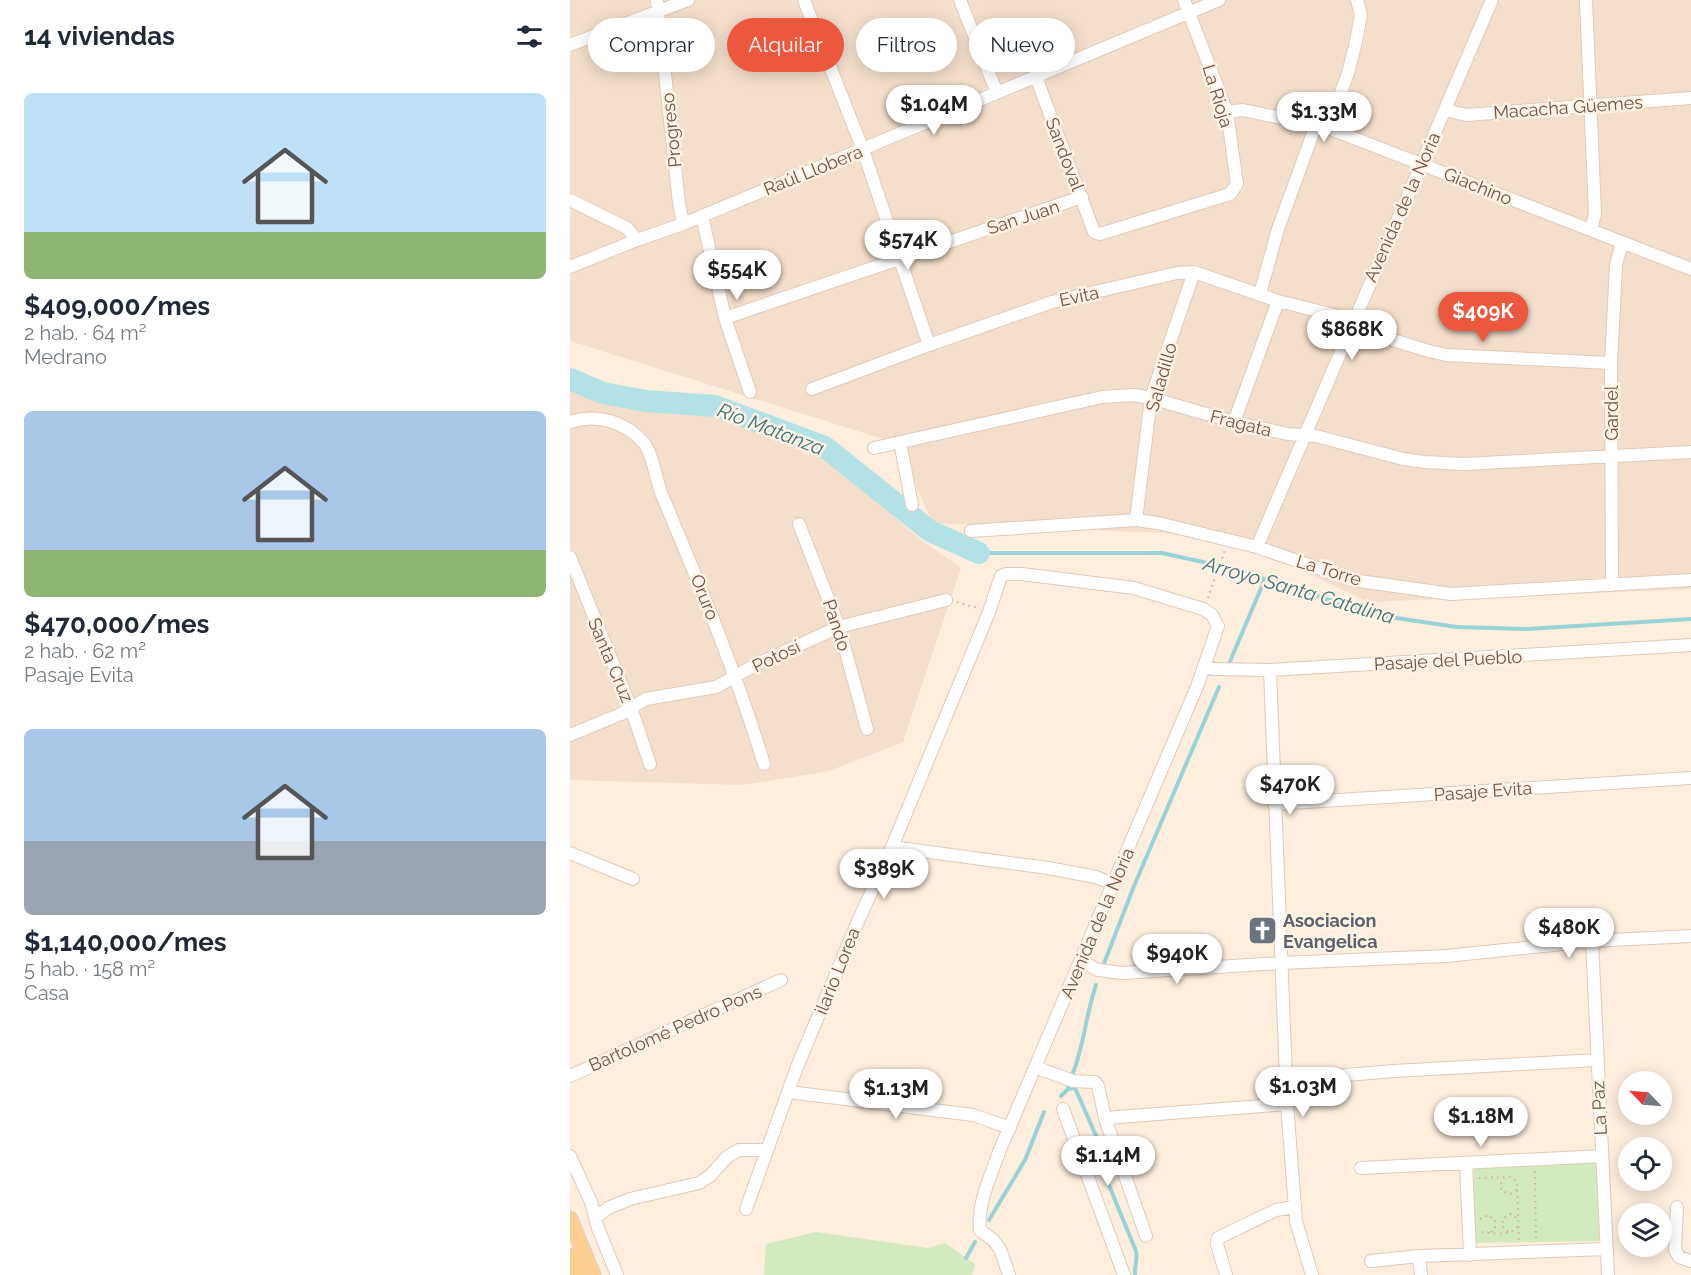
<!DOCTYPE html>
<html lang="es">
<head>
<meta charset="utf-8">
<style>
  body { margin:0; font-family:Raleway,sans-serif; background:#f2f2f3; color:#1f2937; height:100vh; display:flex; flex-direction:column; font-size:22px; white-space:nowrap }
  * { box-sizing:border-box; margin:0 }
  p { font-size:20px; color:#747a83 }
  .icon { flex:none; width:33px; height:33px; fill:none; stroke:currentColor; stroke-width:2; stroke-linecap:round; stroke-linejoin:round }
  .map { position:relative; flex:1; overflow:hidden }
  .drawer { display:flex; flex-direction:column; background:#fff; width:570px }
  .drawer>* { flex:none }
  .guide { position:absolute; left:18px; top:18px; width:570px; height:54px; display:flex; gap:12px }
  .needle { width:39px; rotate:295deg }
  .fabs { position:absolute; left:1048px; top:1071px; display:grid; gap:12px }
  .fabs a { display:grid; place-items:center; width:54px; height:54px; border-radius:50%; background:#fff; box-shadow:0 3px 15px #0003; font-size:30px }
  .price { position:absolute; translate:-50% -51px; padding:0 14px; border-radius:21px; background:#fff; color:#222; font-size:20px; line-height:39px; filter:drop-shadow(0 2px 3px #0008) }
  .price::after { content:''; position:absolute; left:50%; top:36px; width:18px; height:14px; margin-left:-9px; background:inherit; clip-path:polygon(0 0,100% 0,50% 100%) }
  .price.current { background:#eb583e; color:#fff }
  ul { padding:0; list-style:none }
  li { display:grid; align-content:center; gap:12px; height:318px; padding:0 24px }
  li span { display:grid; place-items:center; height:186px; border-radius:9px; color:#555 }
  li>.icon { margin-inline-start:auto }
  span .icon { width:108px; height:108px; fill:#fffc; stroke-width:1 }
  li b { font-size:26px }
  h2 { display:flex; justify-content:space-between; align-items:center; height:72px; padding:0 24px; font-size:26px }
  .chip { padding:0 21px; border-radius:27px; background:#fff; box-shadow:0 3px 15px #0003; font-size:21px; line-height:54px }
  .chip.current { background:#eb583e; color:#fff }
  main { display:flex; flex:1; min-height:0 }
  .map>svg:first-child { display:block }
  .residential { fill:#f4dfcc }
  .green { fill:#d2eabd }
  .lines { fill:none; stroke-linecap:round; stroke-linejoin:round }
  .stream { stroke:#99d3d8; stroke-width:4 }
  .river { stroke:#b3e2e6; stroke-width:22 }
  .minor-casing { stroke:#e0caba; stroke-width:14 }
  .major-casing { stroke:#dbd2cf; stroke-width:17 }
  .path { stroke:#d7ac99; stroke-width:2; stroke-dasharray:1.5 4.5; stroke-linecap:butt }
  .minor { stroke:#fff; stroke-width:12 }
  .major { stroke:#fecf93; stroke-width:15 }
  .labels { text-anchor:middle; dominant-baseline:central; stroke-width:5; stroke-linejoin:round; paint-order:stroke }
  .street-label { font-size:18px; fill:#735346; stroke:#fff3e5 }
  .worship-label { font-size:18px; font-weight:bold; fill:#5b616d; stroke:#fff3e5; text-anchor:start }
  .water-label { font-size:20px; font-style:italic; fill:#3a7379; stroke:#fff3e5 }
</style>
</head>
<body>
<main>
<section class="drawer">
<h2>14 viviendas<svg class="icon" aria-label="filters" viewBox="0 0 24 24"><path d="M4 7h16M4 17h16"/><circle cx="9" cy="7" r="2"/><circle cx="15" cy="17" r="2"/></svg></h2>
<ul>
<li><span style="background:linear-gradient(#bfe0f5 75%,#8fb573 0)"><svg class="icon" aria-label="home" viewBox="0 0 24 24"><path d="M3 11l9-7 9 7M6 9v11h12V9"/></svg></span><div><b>$409,000/mes</b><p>2 hab. · 64 m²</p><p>Medrano</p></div></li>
<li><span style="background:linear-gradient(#a9c7e8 75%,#8fb573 0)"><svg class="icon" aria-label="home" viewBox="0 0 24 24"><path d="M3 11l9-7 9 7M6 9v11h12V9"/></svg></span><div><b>$470,000/mes</b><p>2 hab. · 62 m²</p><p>Pasaje Evita</p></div></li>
<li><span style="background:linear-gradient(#a9c7e8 60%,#9aa5b1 0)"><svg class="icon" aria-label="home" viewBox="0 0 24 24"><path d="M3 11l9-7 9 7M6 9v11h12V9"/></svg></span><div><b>$1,140,000/mes</b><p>5 hab. · 158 m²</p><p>Casa</p></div></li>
</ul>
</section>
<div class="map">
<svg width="1121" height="1275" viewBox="0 0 1121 1275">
  <rect width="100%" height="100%" fill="#fdeede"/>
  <path class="residential" d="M0 0H1121V589L798 602 660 536 363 523 326 443 0 341Z
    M0 385 34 399 90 410 164 418 254 454 347 537 391 568 333 742 259 771 173 785 0 780Z"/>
  <path class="green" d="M1028 1162 1029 1241 904 1243V1168Z
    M246 1232 358 1248 375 1243 405 1264 402 1275H194L196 1244Z"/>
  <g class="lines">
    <path class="stream" d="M409 553H592L660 568 806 615 887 627 957 629 1121 619
      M658 666 695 579
      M533 966 564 886 649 687
      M503 1073C514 1045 516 1014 526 985
      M499 1084 498 1089 505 1088 527 1138 538 1183 566 1251C568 1261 564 1267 565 1275
      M491 1096 498 1089
      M419 1220 455 1160 474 1112
      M396 1258 405 1242"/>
    <path class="river" d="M0 379 33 393 76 401 145 406 255 447 360 531 409 553"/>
    <defs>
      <path id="minor" d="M87 0 109 203 113 224
        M234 0 293 150 359 345
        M390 0 427 93
        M1016 0 1025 214 1021 230
        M0 45 118 0
        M466 77 524 232 530 234 660 194 667 184 657 112 614 0
        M875 110 896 115 1121 98
        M657 112 673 110 758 128 1121 269
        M758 128 778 73 785 46 791 15 787 0
        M0 200 57 228 67 240
        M132 216 155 318 180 392
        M0 267 67 240 113 224 649 0
        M690 294 708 229 746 125
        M155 318 512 197
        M242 389 359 345 482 302 607 273 624 272 708 301 764 315 798 332 855 350 876 355 1041 363
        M0 422C27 413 56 422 74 443 83 454 86 481 92 495 129 583 166 672 194 764
        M664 422 708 301
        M330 442 342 505
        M304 448 532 397 564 395 581 398 664 422 718 434 746 436 833 459 854 462 893 464 1121 452
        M566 520 581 398 624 272
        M229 524 269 627 297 729
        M401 531 566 520 588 523 687 547 782 580 881 594 1121 580
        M687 547 922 0
        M0 557 61 708 80 764
        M1042 585 1041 363 1046 265 1052 243
        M634 667 645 669 700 670 1121 645
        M700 670 717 1104 726 1221 742 1275
        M0 735 51 714 76 699 146 687 187 664 269 627 376 600
        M704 804 1121 778
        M322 847 478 868 526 877 543 884
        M0 853 63 879
        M1022 941 1038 1275
        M511 961 528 970 552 973 711 963 876 956 1022 941 1121 936
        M465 1067 503 1081 525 1082 528 1086 535 1118 576 1236
        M0 1076 211 980
        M717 1080 824 1071 1026 1060
        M219 1092 403 1115 440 1128
        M493 1109 554 1275
        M535 1118 717 1104
        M0 1156 21 1202 28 1228 47 1275
        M896 1163 900 1255
        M791 1168 1032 1156
        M1107 1207 1105 1250 1109 1257 1121 1261
        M176 1209 227 1067 289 919 322 847 419 612 431 576 437 574H452L564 588 633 609 642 615 648 626 628 684 429 1152C421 1176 407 1203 410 1230L424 1241 430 1249 439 1275
        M25 1218 38 1208 60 1199 129 1183 140 1176 157 1157 169 1150H197
        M849 1256 851 1275
        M801 1261 849 1256 1036 1249
        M656 1275 647 1244 648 1238 706 1210 724 1207"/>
      <path id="major" d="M0 1219 23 1275
        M0 1256 8 1275"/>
    </defs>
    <use href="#minor" class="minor-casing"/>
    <use href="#major" class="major-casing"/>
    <path class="path" d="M638 598 655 550
      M387 602 408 608
      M965 1171 966 1241
      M934 1177 930 1186 932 1191 940 1194 947 1189
      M909 1178 940 1177 947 1182 949 1241
      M910 1219 918 1215 925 1220V1229L920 1233
      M912 1232C923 1234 943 1236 949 1225
      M938 1232 932 1226 933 1218 941 1214 949 1220"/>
    <use href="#minor" class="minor"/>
    <use href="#major" class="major"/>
  </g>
  <defs>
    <symbol id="church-square" viewBox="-11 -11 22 22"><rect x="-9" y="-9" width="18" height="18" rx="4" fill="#6b7280" stroke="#fff3e5"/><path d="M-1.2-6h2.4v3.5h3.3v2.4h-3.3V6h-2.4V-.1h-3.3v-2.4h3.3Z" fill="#fff"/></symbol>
  </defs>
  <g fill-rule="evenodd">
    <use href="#church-square" x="676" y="914" width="33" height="33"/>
  </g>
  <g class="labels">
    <g class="street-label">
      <text transform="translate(648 96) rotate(73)">La Rioja</text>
      <text transform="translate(998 107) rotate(-4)">Macacha Güemes</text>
      <text transform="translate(101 130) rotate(-96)">Progreso</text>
      <text transform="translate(495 154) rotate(69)">Sandoval</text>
      <text transform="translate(243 170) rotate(-22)">Raúl Llobera</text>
      <text transform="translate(908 186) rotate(22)">Giachino</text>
      <text transform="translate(832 207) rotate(-66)">Avenida de la Noria</text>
      <text transform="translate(453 217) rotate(-18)">San Juan</text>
      <text transform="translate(509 296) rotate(-12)">Evita</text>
      <text transform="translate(591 377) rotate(-74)">Saladillo</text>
      <text transform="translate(1041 413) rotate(-90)">Gardel</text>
      <text transform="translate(671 423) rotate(14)">Fragata</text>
      <text transform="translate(759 570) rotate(17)">La Torre</text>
      <text transform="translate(135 597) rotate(68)">Oruro</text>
      <text transform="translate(267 625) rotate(72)">Pando</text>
      <text transform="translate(206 656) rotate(-26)">Potosí</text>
      <text transform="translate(41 660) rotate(67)">Santa Cruz</text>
      <text transform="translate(878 660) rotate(-3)">Pasaje del Pueblo</text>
      <text transform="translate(913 791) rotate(-4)">Pasaje Evita</text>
      <text transform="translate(527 923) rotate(-67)">Avenida de la Noria</text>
      <text transform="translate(267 971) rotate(-68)">ilario Lorea</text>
      <text transform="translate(105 1028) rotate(-24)">Bartolomé Pedro Pons</text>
      <text transform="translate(1029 1108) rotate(-93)">La Paz</text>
    </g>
    <g class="worship-label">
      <text x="713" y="920">Asociacion<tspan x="713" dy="21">Evangelica</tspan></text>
    </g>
    <g class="water-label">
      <text transform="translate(201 429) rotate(21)">Río Matanza</text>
      <text transform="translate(729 590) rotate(16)">Arroyo Santa Catalina</text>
    </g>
  </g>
</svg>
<div class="fabs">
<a><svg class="needle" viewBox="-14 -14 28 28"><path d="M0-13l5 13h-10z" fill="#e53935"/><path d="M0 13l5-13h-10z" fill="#747a83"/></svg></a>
<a><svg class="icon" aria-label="locate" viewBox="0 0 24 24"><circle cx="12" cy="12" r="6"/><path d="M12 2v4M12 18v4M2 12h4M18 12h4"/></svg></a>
<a><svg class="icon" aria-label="layers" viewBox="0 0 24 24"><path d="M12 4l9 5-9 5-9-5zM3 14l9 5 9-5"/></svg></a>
</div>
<b class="price" style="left:364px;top:136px">$1.04M</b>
<b class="price" style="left:754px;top:143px">$1.33M</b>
<b class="price" style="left:338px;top:271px">$574K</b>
<b class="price" style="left:167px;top:301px">$554K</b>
<b class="price current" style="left:913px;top:343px">$409K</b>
<b class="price" style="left:782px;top:361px">$868K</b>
<b class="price" style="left:720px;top:816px">$470K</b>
<b class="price" style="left:314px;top:900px">$389K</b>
<b class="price" style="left:999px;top:959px">$480K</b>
<b class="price" style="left:607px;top:985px">$940K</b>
<b class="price" style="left:733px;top:1118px">$1.03M</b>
<b class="price" style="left:326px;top:1120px">$1.13M</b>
<b class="price" style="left:911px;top:1148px">$1.18M</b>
<b class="price" style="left:538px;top:1187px">$1.14M</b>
<div class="guide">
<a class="chip">Comprar</a>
<a class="chip current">Alquilar</a>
<a class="chip">Filtros</a>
<a class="chip">Nuevo</a>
</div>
</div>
</main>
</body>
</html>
